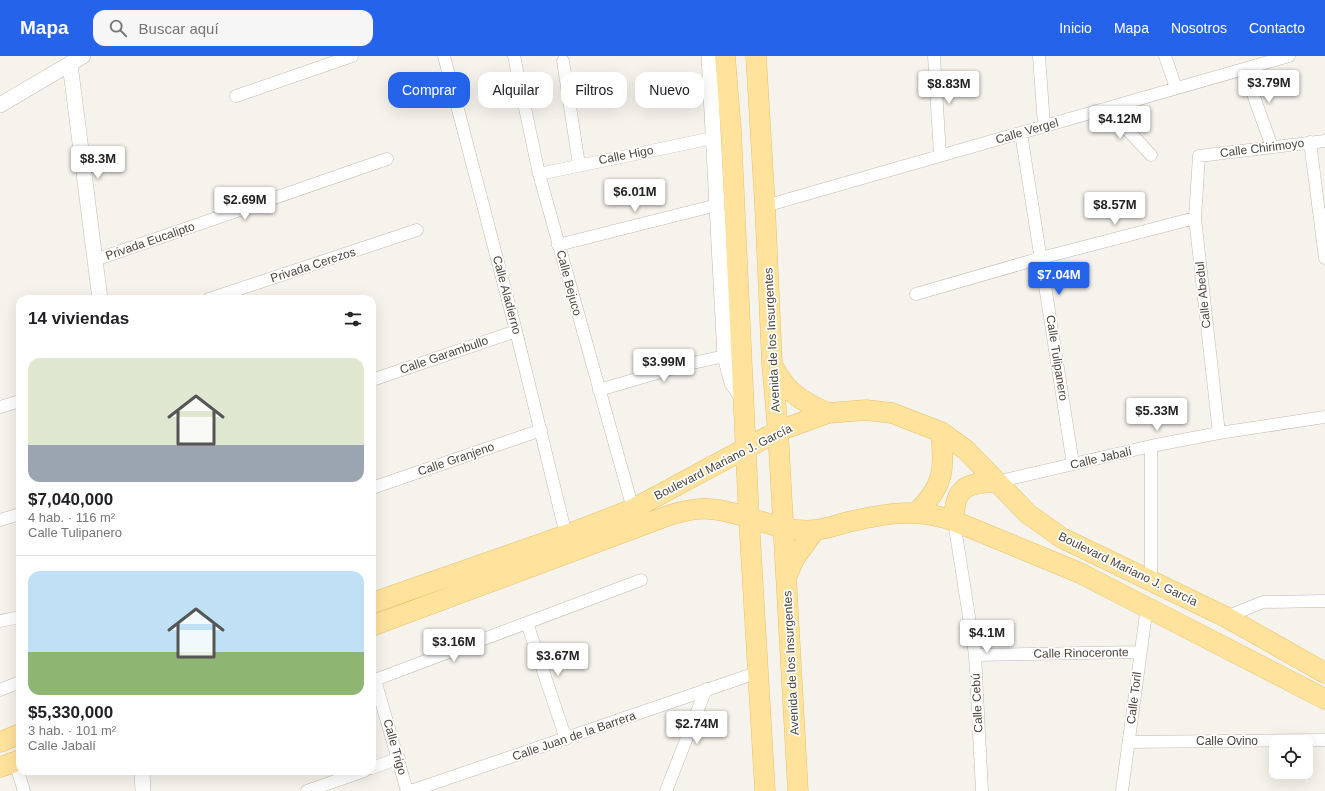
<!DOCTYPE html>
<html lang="es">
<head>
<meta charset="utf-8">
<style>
  body { margin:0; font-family:Arial,sans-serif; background:#f6f6f6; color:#202124; height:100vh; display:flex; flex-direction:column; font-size:15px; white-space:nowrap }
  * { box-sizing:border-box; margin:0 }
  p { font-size:13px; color:#757577 }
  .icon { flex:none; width:22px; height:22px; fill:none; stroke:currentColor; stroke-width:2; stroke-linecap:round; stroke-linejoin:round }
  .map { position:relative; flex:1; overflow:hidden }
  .sheet { position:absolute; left:16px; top:239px; width:360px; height:480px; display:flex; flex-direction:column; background:#fff; border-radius:12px; box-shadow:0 4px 16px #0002 }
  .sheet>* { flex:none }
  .guide { position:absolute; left:388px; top:16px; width:380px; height:36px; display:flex; gap:8px }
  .tools { position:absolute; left:1269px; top:679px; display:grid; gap:8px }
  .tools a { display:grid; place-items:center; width:44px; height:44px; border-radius:8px; background:#fff; box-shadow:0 4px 16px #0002; font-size:20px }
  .price { position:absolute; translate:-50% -34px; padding:0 9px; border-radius:4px; background:#fff; color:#222; font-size:13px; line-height:26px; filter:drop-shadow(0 1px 2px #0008) }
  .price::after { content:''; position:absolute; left:50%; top:24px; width:12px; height:9px; margin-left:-6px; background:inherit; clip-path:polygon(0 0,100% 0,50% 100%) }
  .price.selected { background:#2563eb; color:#fff }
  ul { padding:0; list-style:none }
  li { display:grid; align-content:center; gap:8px; height:212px; padding:0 12px }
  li+li { border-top:1px solid #e0e0e0 }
  li span { display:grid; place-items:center; height:124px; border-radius:12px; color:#555 }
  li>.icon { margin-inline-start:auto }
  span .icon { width:72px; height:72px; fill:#fffc; stroke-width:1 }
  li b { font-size:17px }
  h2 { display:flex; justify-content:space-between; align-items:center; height:48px; padding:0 12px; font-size:17px }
  .pill { padding:0 14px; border-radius:12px; background:#fff; box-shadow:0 4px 16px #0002; font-size:14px; line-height:36px }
  .pill.selected { background:#2563eb; color:#fff }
  header { display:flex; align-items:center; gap:24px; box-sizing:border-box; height:56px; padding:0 20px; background:#2563eb; color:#fff }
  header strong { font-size:19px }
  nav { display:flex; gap:22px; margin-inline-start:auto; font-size:14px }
  .search { width:280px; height:36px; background:#f6f6f6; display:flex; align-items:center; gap:10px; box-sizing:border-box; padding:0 14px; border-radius:12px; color:#757577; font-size:15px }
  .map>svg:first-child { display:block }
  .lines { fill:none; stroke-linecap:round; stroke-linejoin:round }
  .minor-casing { stroke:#c2bbae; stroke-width:13 }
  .tertiary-casing { stroke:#c2bbae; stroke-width:16 }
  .primary-casing { stroke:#e6c16a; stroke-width:21 }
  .minor { stroke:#fff; stroke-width:12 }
  .tertiary { stroke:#fff; stroke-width:15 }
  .primary { stroke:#ffe39c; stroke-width:20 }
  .labels { text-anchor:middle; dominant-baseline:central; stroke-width:3.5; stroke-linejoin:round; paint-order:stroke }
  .street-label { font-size:12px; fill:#4b4439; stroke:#fff }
</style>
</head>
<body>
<header>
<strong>Mapa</strong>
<div class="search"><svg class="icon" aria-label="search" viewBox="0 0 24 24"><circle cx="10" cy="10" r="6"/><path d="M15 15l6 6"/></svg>Buscar aquí</div>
<nav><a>Inicio</a><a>Mapa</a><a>Nosotros</a><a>Contacto</a></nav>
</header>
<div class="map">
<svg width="1325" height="735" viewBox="0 0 1325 735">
  <rect width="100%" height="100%" fill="#f6f3ec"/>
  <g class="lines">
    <defs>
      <path id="minor" d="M444 0 516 275 566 479
        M514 0 539 118 633 453
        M934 0 940 99
        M1039 0 1044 69
        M1165 0 1176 32
        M563 5 579 109
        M1244 13 1272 91
        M236 40 352 0
        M1107 52 1151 99
        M1021 77 1073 408
        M1310 86 1325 202
        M539 118 713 82
        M765 150 1289 0
        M558 189 717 149
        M95 204 387 103
        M916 238 1041 202 1195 162
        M209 243 417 174
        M372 324 516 275
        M599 334 688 308 725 300
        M0 351 20 345
        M1219 377 1195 162 1199 100 1325 85
        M1151 390V526
        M996 426 1151 390 1219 377 1325 361
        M372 432 541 374
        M0 464 20 458
        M954 465 975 599 982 735
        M1226 561 1263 546 1325 545
        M0 565 20 561
        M527 567 566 683
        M975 599 1139 596
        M375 624 407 735
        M372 625 641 524
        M0 634 20 626
        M1129 686 1325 684
        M15 706 24 735
        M372 712 399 702
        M307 735 364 715
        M411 735 759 616
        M666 735 706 633
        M1122 735 1147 550"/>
      <path id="tertiary" d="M709 0 725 300 732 327 744 344
        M70 8 100 243
        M0 49 83 0
        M142 715 143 735"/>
      <path id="primary" d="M725 0 731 74 749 463 765 735
        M756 0 765 150 772 307 778 375 798 735
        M773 310C787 337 801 345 828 357
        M917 456C945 429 944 413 941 376
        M954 465C954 432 965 427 996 426
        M787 520 794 503 815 474
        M372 547 566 479 633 453 778 375 828 357 866 354 892 357 941 376 966 394 1028 458 1062 482 1226 561 1325 617
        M372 570 670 459C683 455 695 452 709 453 745 455 778 478 815 474 826 473 837 469 848 466 887 457 915 452 954 465L1080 517 1325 643
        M0 686 20 678
        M0 711 20 704"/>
    </defs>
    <use href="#minor" class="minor-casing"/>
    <use href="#tertiary" class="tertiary-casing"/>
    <use href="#primary" class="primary-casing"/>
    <use href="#minor" class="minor"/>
    <use href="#tertiary" class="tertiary"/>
    <use href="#primary" class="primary"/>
  </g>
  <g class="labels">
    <g class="street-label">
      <text transform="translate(1027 75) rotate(-16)">Calle Vergel</text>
      <text transform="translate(1262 92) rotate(-7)">Calle Chirimoyo</text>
      <text transform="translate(626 99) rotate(-11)">Calle Higo</text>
      <text transform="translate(150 185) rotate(-19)">Privada Eucalipto</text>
      <text transform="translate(313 209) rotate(-18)">Privada Cerezos</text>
      <text transform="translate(569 227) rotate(75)">Calle Bejuco</text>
      <text transform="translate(507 239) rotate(75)">Calle Aladierno</text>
      <text transform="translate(1203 239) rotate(-96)">Calle Abedul</text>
      <text transform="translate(772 284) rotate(-93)">Avenida de los Insurgentes</text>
      <text transform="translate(444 299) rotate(-19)">Calle Garambullo</text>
      <text transform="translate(1057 302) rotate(81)">Calle Tulipanero</text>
      <text transform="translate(1101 402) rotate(-13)">Calle Jabalí</text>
      <text transform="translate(456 403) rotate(-19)">Calle Granjeno</text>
      <text transform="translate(723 406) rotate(-27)">Boulevard Mariano J. García</text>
      <text transform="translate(1128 513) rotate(26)">Boulevard Mariano J. García</text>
      <text transform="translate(1081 597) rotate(-1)">Calle Rinoceronte</text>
      <text transform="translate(791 607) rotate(-93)">Avenida de los Insurgentes</text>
      <text transform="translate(1134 642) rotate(-83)">Calle Toril</text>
      <text transform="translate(977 647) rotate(-93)">Calle Cebú</text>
      <text transform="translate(574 680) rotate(-19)">Calle Juan de la Barrera</text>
      <text x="1227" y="685">Calle Ovino</text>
      <text transform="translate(395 691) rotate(74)">Calle Trigo</text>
    </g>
  </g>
</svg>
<div class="tools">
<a><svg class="icon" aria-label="locate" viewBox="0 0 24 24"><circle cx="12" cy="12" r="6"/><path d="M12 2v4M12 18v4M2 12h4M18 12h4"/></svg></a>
</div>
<b class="price" style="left:1269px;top:48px">$3.79M</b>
<b class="price" style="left:949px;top:49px">$8.83M</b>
<b class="price" style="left:1120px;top:84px">$4.12M</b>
<b class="price" style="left:98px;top:124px">$8.3M</b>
<b class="price" style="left:635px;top:157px">$6.01M</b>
<b class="price" style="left:245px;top:165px">$2.69M</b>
<b class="price" style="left:1115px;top:170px">$8.57M</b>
<b class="price selected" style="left:1059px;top:240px">$7.04M</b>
<b class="price" style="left:664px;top:327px">$3.99M</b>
<b class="price" style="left:1157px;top:376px">$5.33M</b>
<b class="price" style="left:987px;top:598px">$4.1M</b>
<b class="price" style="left:454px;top:607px">$3.16M</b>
<b class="price" style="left:558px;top:621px">$3.67M</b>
<b class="price" style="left:697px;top:689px">$2.74M</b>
<div class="guide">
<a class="pill selected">Comprar</a>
<a class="pill">Alquilar</a>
<a class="pill">Filtros</a>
<a class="pill">Nuevo</a>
</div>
<section class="sheet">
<h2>14 viviendas<svg class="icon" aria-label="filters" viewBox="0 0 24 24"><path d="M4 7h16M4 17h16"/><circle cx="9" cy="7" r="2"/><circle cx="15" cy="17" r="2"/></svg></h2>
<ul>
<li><span style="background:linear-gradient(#dfe7d0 70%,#9aa5b1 0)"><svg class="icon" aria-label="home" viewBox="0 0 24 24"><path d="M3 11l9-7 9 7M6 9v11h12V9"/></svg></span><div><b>$7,040,000</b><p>4 hab. · 116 m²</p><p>Calle Tulipanero</p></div></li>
<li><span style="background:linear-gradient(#bfe0f5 65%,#8fb573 0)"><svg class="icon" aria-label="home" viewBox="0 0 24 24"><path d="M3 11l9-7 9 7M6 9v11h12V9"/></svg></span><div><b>$5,330,000</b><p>3 hab. · 101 m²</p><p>Calle Jabalí</p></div></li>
</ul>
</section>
</div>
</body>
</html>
